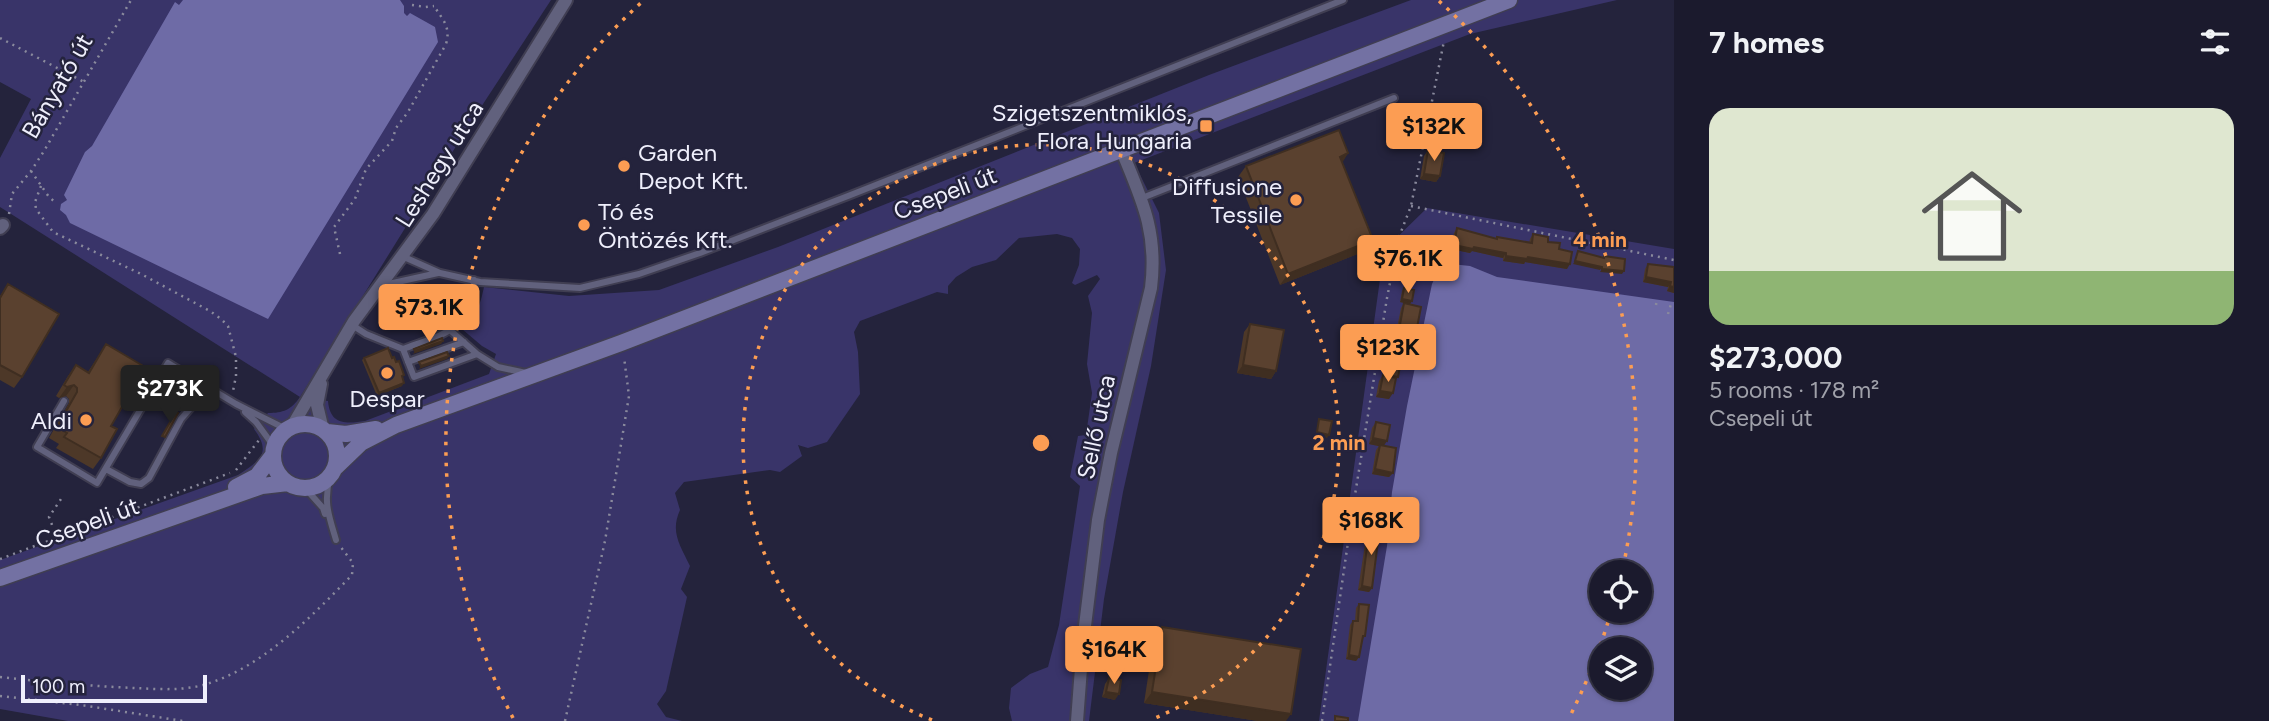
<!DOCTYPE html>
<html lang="en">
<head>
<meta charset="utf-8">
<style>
  body { margin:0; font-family:Figtree,sans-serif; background:#242335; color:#f1f3f6; height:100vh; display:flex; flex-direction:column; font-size:26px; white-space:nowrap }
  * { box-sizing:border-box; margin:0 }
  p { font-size:23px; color:#a0a1aa }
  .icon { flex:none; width:38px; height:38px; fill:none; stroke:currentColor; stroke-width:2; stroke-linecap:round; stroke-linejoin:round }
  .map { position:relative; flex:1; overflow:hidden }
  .panel { display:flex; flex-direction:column; background:#1b1a2d; width:595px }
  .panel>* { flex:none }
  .fabs { position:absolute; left:1589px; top:560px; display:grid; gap:14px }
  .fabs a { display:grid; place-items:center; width:63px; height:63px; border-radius:50%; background:#1b1a2d; box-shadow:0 2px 5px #0004,0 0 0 2px #393849; font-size:35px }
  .scale { position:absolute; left:21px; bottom:18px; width:186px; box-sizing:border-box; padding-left:7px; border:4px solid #efeffc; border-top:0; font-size:19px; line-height:24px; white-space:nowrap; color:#efeffc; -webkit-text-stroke:5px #24233c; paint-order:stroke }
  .price { position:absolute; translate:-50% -60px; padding:0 16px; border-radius:7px; background:#fc9d53; color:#111; font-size:23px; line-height:46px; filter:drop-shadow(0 2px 4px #0008) }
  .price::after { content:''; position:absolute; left:50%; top:42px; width:21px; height:16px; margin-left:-10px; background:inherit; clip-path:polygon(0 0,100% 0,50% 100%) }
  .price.selected { background:#222; color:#fff }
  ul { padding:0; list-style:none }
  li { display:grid; align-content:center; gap:14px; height:371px; padding:0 35px }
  li span { display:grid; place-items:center; height:217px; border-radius:21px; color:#555 }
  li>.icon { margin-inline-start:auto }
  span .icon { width:126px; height:126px; fill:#fffc; stroke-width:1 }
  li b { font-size:30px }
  h2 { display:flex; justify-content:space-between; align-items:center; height:84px; padding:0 35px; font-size:30px }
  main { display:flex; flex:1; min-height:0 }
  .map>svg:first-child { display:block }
  .green { fill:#393469; fill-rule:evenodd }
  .water { fill:#6e6ba6; fill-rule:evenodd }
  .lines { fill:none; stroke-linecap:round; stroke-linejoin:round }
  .lane-casing { stroke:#403e52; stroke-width:10 }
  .street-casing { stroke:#403e52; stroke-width:16 }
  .secondary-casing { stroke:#403e52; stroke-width:19 }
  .path { stroke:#8a8a9d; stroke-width:2.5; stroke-dasharray:2 5; stroke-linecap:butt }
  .lane { stroke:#61617d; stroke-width:6 }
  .street { stroke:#61617d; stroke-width:12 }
  .secondary { stroke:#7371a3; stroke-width:16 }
  .wall { fill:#4d3828 }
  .shaded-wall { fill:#3f2e21 }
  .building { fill:#5a412f; stroke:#3f2e21; stroke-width:2 }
  .ring { fill:none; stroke:#fc9d53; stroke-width:3.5; stroke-dasharray:3.5 7 }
  .poi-dot { fill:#fc9d53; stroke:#24233c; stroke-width:2.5 }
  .labels { text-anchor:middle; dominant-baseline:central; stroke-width:5; stroke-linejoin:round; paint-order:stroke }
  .street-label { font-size:24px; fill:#efeffc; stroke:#24233c }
  .poi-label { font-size:24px; fill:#efeffc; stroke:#24233c; text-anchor:end }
  .centre { fill:#fc9d53; stroke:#24233c; stroke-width:3.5 }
  .ring-label { font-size:21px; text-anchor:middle; font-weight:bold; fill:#fc9d53; stroke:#24233c; stroke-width:5; stroke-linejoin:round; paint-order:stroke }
</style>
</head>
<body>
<main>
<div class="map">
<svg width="1674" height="721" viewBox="0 0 1674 721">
  <rect width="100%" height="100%" fill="#24233c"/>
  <path class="green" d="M0 0H551L468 127 300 397 328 401C330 425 346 424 365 421L489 374 496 354 482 346 462 329C476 317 480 306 484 287L569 296 659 290 778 247 1209 75 1411 0H1617L1470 34 1134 163 1159 213 1166 270 1151 366 1123 492 1104 599 1089 721H1012L1009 708 1011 688 1030 674 1048 667 1059 625 1080 486 1070 477 1078 436 1086 435 1092 393 1087 364 1092 313 1088 296 1100 279 1097 275 1075 285 1072 283 1079 265 1080 249 1072 238 1057 234 1019 238 996 260 972 267 956 277 948 286V294L937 292 860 321 854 332 858 352 860 394 827 442 808 448 798 445 802 456 780 472 770 470 684 482 675 493 680 510C670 532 680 545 690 566L681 589 687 597 666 691 657 704 666 717 682 721H68L0 709V560L238 475C260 461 272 453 254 429L268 413C283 413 291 410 300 397L0 207V158L31 99 0 82Z
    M1427 208 1674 249V721H1319L1384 250ZM1601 572H1640V611H1601ZM1601 649H1640V688H1601Z"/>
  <path class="water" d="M183 0H400L404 6V13L407 16 410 13 435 27 438 42 268 319 70 223 66 215 60 210 61 204 67 200 64 195 85 152 92 146 175 2 179 5Z
    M1442 263 1470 266 1497 277 1674 302V721H1358L1387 546 1392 492 1407 406 1432 284ZM1640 572V611H1601V572ZM1640 649V688H1601V649Z"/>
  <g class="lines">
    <defs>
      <path id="lane" d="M1142 198 1394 98
        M404 257 440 273 480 282 580 288 639 274 700 253 848 196 1343 0
        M384 285 438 273
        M352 325 366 334 403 349C443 334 472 331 474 280
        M451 331 477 354 498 367 526 373
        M403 349 414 377 477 354
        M408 362 464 342
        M64 401 37 447 97 483 168 363 236 404 288 430
        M245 412 256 422 275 448
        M106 469 130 482 141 484 149 478 181 419 209 387
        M330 477C323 502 329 516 336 540
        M305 488 323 508 325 514"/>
      <path id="street" d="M0 228 3 225
        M321 384 317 405 323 430
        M291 428 354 321 433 214 566 0
        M1077 721 1083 642 1098 520 1111 453 1151 288C1158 232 1142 200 1121 149"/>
      <path id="secondary" d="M273 456a32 32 0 1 1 64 0a32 32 0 1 1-64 0Z
        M327 432 346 434 376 429
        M336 467 361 443 396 425 621 343 1509 0
        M236 487 257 476 273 455
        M0 578 262 486 288 483"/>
    </defs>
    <use href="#lane" class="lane-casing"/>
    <use href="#street" class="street-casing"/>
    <use href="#secondary" class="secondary-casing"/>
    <path class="path" d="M412 5 425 7 434 6
      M0 38 84 82
      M31 171 49 197 55 202
      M41 186 35 202 36 209 53 232 141 274 210 311 221 319 228 326 236 357V376L233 391
      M1411 206 1674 260
      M9 214 12 194 31 171 44 151 131 0
      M340 254 334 227 355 199 366 169 392 141 396 128 408 112 446 44C451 27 443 20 434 6
      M1656 305 1657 299
      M1668 314 1671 304
      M236 470 259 440
      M57 538 49 517 61 499
      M0 559 230 473
      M0 677C45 682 89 686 134 688 156 689 181 691 203 685 261 669 311 617 352 575L353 563 340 546
      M0 696 81 705 183 721
      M565 721 605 541 629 396 624 357
      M1322 721 1354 501 1387 298 1399 237 1411 206 1444 41"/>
    <use href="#lane" class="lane"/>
    <use href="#street" class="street"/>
    <use href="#secondary" class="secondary"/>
  </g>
  <path class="wall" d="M1428 150 1440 176 1436 182 1420 179 1424 156Z
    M1348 153 1342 162 1373 240 1365 251 1280 285 1238 177 1246 166Z
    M1457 228 1496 239 1497 237 1529 243 1530 239 1533 234 1559 249 1567 269 1525 262 1524 264 1503 261V258L1472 251 1470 253 1451 249 1454 233Z
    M1648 264 1674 267V293L1667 291 1668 287 1643 282 1645 269Z
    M8 284 22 377 14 388 0 380V296Z
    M1404 288 1412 301 1410 304 1415 338 1412 343 1405 341 1395 379 1389 399 1376 397 1379 381 1383 375 1386 376 1392 341 1394 338H1395L1401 308 1404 303 1400 302 1402 291Z
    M1250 324 1276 371 1271 379 1237 373 1244 332Z
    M106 344 111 426 101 458 93 469 56 448 59 444 49 438 69 403V399L66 396 59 398 56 396 68 376 76 365 88 372Z
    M364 358H392L402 378V386L377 396 362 360Z
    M1376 422 1393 473 1389 477 1372 474 1376 450 1379 446 1369 444 1372 428Z
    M1372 525V588L1369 592 1358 590 1365 544 1367 540 1369 530Z
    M1359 604 1365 636 1362 640 1359 657 1356 661 1346 659 1350 625 1353 621H1355L1356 608Z
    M1162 627 1286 721H1258L1144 703 1154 638Z
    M1109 678 1115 700 1102 697 1105 684Z"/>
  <path class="shaded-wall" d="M1348 153 1341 165 1340 157Z
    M1424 174 1440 176 1436 182 1420 179Z
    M1373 240 1365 251 1280 285 1288 274Z
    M1454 245 1474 247 1506 253 1503 258 1472 251 1470 253 1451 249Z
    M1506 256 1528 257 1570 264 1567 269 1525 262 1524 264 1503 261Z
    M1575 261 1602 267 1600 270 1573 264Z
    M1602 269 1624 271 1622 274 1600 272Z
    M1646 277 1671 282 1668 287 1643 282Z
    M1670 286 1674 287V293L1667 291Z
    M1402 299 1412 301 1410 304 1400 302Z
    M1398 335 1415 338 1412 343 1395 340Z
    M443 341 441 344 413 354 415 351Z
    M449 356 447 359 419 369 421 366Z
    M1243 365 1276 371 1271 379 1237 373Z
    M404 383 402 386 377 396 379 393Z
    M74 385 66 396 59 398 67 387Z
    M1380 391 1393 393 1389 399 1376 397Z
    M1317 432 1329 435 1327 438 1315 435Z
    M1373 438 1387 441 1383 447 1369 444Z
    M1375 469 1393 473 1389 477 1372 474Z
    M1370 520 1382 522 1380 525 1368 523Z
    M1362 586 1372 588 1369 592 1358 590Z
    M1349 655 1359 657 1356 661 1346 659Z
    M1106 692 1119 694 1115 700 1102 697Z
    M1152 692 1291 714 1286 721H1258L1144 703Z"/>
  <path class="building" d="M1339 130 1348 153 1340 157 1373 240 1288 274 1246 166Z
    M1428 150 1444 153 1440 176 1424 174Z
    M1457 228 1497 239V237L1532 243 1533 234 1548 237V242L1560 243 1559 249 1572 252 1570 264 1528 257 1527 259 1506 256V253L1474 247 1473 249 1454 245Z
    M1578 251 1604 258V256L1625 259 1624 271 1602 269V267L1575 261Z
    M1648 264 1674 267V287L1670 286 1671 282 1646 277Z
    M8 284 59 314 22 377 0 365V298Z
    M1404 288 1414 290 1412 301 1402 299Z
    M1404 303 1421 307 1415 338 1398 335Z
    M1250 324 1284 330 1276 371 1243 365Z
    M442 338 443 341 415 351 414 349Z
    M1394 338 1405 340 1398 377 1387 375Z
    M106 344 145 367 111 426 117 429 101 458 64 437 67 433 57 427 77 392V388L74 385 67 387 64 385 76 365 89 373Z
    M388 348 392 358 394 357 396 362 399 361 404 375 402 376 404 383 379 393 364 358Z
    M447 352 449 356 421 366 419 362Z
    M1383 375 1396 378 1393 393 1380 391Z
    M176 412 178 413 165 437 162 436Z
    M1319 419 1332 421 1329 435 1317 432Z
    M1376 422 1390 425 1387 441 1373 438Z
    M1380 445 1396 448 1393 473 1375 469Z
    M1373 506 1384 508 1382 522 1370 520Z
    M1372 525 1380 526 1372 588 1362 586 1368 539H1370Z
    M1359 604 1369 605 1365 636H1363L1359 657 1349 655 1353 621H1358Z
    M1162 627 1301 649 1291 714 1152 692Z
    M1109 678 1121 680 1119 694 1106 692Z
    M1335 716 1348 718V721H1335Z"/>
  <g class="ring">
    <path d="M932 720A298 298 0 1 1 1150 720"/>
    <path d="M1611 612A595 595 0 0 1 1569 718M513 718A595 595 0 0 1 643 1M1439 1A595 595 0 0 1 1622 572"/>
  </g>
  <g class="poi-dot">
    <rect x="1199" y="119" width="14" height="14" rx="3.5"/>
    <circle cx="624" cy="166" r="7"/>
    <circle cx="1296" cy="200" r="7"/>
    <circle cx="584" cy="225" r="7"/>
    <circle cx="387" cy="373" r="7"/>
    <circle cx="86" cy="420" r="7"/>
  </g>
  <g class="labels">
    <g class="street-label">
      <text transform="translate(57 86) rotate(-60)">Bányató út</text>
      <text transform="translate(439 164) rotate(-58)">Leshegy utca</text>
      <text transform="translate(945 193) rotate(-21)">Csepeli út</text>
      <text transform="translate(1096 427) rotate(-78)">Sellő utca</text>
      <text transform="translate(87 523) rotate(-20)">Csepeli út</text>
    </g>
    <g class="poi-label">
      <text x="1192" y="112">Szigetszentmiklós,<tspan x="1192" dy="28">Flora Hungaria</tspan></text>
      <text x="638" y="152" text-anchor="start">Garden<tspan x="638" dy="28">Depot Kft.</tspan></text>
      <text x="1282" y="186">Diffusione<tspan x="1282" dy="28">Tessile</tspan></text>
      <text x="598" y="211" text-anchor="start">Tó és<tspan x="598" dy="28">Öntözés Kft.</tspan></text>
      <text x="387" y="398" text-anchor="middle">Despar</text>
      <text x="72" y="420">Aldi</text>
    </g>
  </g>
  <circle cx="1041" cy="443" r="10" class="centre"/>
  <g class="ring-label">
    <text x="1600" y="247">4 min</text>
    <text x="1339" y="450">2 min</text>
  </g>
</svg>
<div class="fabs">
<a><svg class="icon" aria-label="locate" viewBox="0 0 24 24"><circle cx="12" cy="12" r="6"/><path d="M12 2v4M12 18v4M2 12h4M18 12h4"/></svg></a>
<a><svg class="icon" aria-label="layers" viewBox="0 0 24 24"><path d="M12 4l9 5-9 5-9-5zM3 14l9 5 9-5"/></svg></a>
</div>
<div class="scale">100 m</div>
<b class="price" style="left:1434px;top:163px">$132K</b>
<b class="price" style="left:1408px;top:295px">$76.1K</b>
<b class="price" style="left:429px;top:344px">$73.1K</b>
<b class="price" style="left:1388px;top:384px">$123K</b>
<b class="price selected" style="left:170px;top:425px">$273K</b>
<b class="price" style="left:1371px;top:557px">$168K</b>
<b class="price" style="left:1114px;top:686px">$164K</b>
</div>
<section class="panel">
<h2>7 homes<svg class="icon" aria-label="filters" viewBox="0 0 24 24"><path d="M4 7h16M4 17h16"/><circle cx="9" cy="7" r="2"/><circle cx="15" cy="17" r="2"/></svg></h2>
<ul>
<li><span style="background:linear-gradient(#dfe7d0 75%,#8fb573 0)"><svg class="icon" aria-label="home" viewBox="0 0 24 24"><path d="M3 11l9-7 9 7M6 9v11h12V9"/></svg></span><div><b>$273,000</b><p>5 rooms · 178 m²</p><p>Csepeli út</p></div></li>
</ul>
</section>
</main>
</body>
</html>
